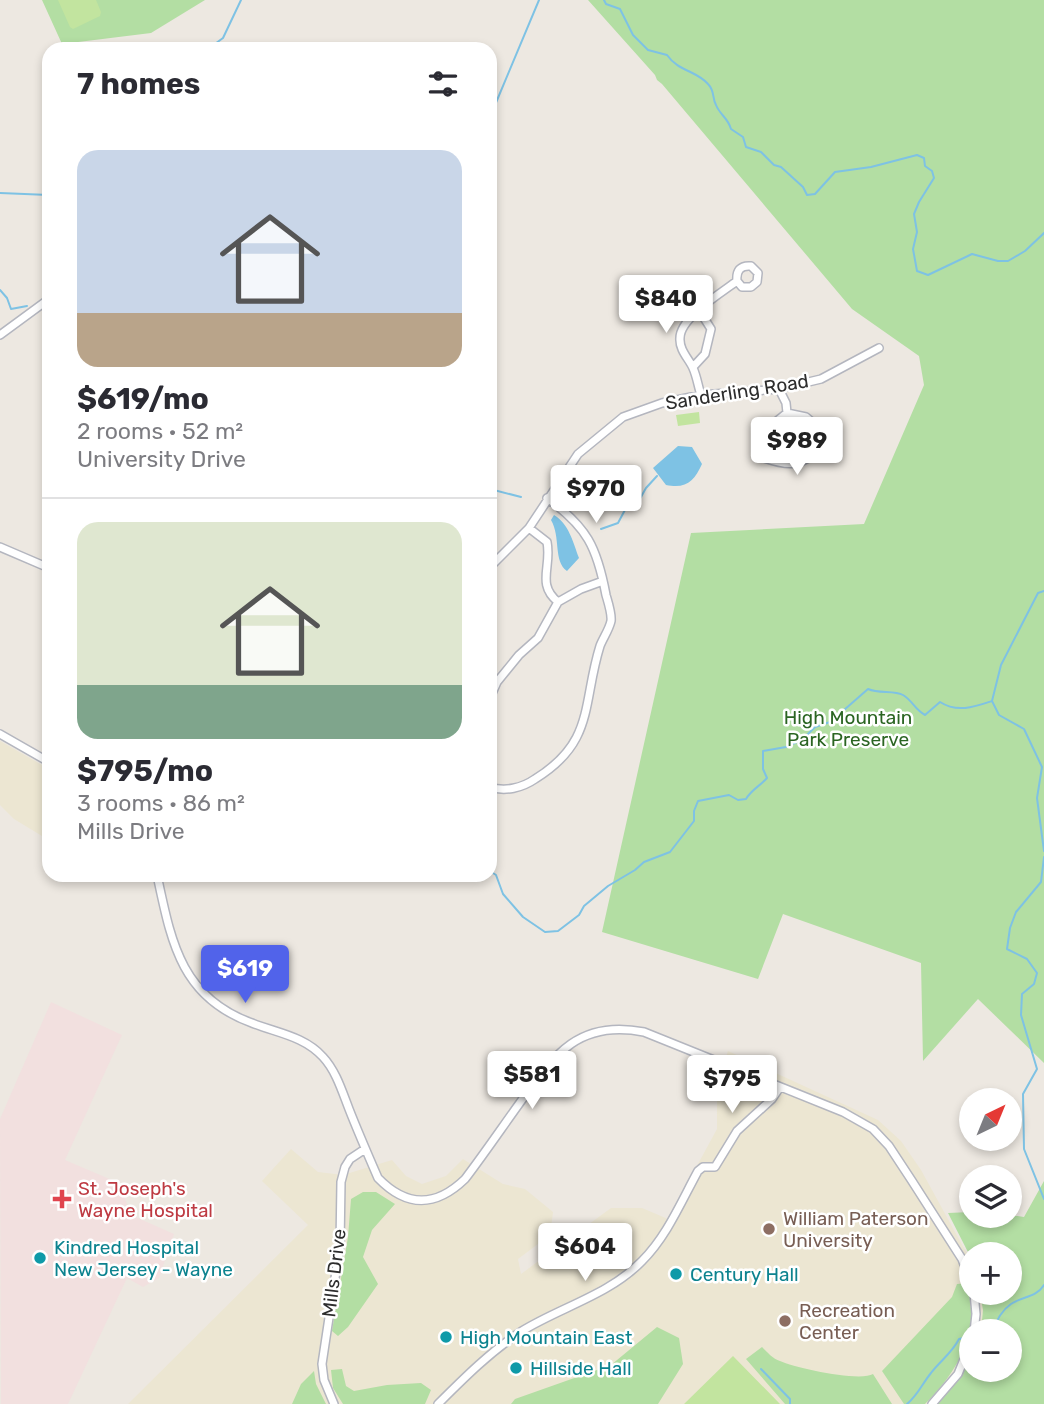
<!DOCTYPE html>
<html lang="en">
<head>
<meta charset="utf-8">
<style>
  body { margin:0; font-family:Rubik,sans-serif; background:#f2f2f3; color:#2b2b33; height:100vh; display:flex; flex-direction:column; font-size:26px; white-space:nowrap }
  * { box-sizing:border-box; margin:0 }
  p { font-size:23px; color:#7c7c81 }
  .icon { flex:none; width:38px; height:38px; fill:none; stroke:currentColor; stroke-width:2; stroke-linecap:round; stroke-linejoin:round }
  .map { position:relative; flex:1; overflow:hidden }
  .details { position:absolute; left:42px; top:42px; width:455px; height:840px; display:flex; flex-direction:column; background:#fff; border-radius:21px; box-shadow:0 4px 10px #0003 }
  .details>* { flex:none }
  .needle { width:46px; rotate:43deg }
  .buttons { position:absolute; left:959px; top:1088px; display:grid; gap:14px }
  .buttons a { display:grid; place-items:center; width:63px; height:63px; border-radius:50%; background:#fff; box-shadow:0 4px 10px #0003; font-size:35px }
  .price { position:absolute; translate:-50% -60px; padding:0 16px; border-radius:7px; background:#fff; color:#222; font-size:23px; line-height:46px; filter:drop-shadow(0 2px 4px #0008) }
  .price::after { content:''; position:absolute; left:50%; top:42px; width:21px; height:16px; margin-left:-10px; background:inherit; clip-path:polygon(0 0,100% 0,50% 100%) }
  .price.on { background:#5163ea; color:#fff }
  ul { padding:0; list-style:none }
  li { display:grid; align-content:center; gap:14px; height:371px; padding:0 35px }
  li+li { border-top:2px solid #e1e1e2 }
  li span { display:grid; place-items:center; height:217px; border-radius:21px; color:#555 }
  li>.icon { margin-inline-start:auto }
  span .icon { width:126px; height:126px; fill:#fffc; stroke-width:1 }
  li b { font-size:30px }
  h2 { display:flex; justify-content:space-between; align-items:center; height:84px; padding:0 35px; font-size:30px }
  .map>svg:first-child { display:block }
  .education { fill:#ece6d2; fill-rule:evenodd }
  .medical { fill:#f2e0df }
  .green { fill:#b3dea3 }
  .pitch { fill:#c2e49f }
  .water { fill:#7ec2e4 }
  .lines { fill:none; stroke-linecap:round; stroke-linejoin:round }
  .stream { stroke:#7ec2e4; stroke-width:2 }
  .minor-casing { stroke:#b4b6bf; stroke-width:10 }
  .minor { stroke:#fff; stroke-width:7 }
  .health-dot { fill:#e0444e; stroke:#fff; stroke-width:2.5 }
  .education-dot { fill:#8d6e63; stroke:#fff; stroke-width:2.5 }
  .culture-dot { fill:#0f9aa8; stroke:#fff; stroke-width:2.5 }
  .labels { text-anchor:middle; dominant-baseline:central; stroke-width:5; stroke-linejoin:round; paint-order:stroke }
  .street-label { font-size:19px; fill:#2d2d2d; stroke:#fff }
  .park-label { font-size:19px; fill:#2b6522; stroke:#fff }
  .health-label { font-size:19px; fill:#be3a42; stroke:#fff; text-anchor:start }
  .education-label { font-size:19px; fill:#785e54; stroke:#fff; text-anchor:start }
  .culture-label { font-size:19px; fill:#0d838f; stroke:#fff; text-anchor:start }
</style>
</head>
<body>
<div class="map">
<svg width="1044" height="1404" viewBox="0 0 1044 1404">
  <rect width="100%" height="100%" fill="#ede8e1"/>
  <path class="education" d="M0 741 49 769V826L42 836 14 819 0 805Z
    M728 1051 878 1120 901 1141 921 1170 971 1261V1293H1010L1044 1404H128L308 1225 262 1181 291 1149 318 1172 343 1175 392 1160 406 1176 422 1184 446 1176 463 1159 503 1184 525 1189 553 1212 550 1235 518 1259 521 1274 611 1208H642L668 1219 717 1129V1085ZM971 1332H1010V1370H971Z"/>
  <path class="medical" d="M51 1002 122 1035 65 1160 119 1183 131 1215 174 1234 159 1278 143 1287 127 1278 68 1404H1L0 1119Z"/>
  <path class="green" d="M42 0H205L151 33 62 44Z
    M588 0H1044V1063L978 999 923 1061 921 963 783 914 758 979 602 932 691 533 864 524 924 385 919 356 852 309 662 84 657 80 655 75Z
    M1044 1181V1404H936L971 1357V1370H1010V1332H981L983 1310 980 1293H1010V1255H971V1258L948 1213 971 1212V1216L1010 1215 1024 1217Z
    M363 1192H376L395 1204 372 1230 363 1257 378 1284 348 1327 338 1336 332 1331 348 1237 351 1199Z
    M968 1283C970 1299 973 1318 970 1333 963 1359 944 1386 925 1404H904L882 1371 952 1297 957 1284Z
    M657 1327 679 1338 683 1364 658 1404H511L515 1399 611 1365Z
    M762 1347C767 1352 773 1359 780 1361 795 1368 860 1382 873 1374L892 1404H785L746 1359Z
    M342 1369 346 1386 354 1391 387 1385 421 1383 431 1390 425 1404H343L333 1388 331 1370Z
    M314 1371 316 1384 326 1404H292L301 1384Z"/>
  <path class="pitch" d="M58 0H96L101 12 100 16 73 29 70 27Z
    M699 412 700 423 678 426 676 415Z
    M733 1356 780 1404H684Z"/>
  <path class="water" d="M678 446 692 447 702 464C694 481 687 489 666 485L653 468Z
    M554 515C569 524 573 542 579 558L567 571C553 561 561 537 551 520Z"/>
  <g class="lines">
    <path class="stream" d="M604 0 606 4 620 9 633 35 648 50 667 55C678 71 697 71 708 84 715 91 712 98 716 105 720 115 728 118 731 129L743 137 746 147 761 152 774 165 781 167 803 187 807 195 815 194 835 172 871 167 917 155 924 158 925 166 932 171 934 178 919 202 914 214 917 232 913 249 917 271 928 275 972 254 998 261H1008L1025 251 1044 233
      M208 49 223 38 241 0
      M490 117 539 0
      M0 193 49 195
      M0 290 7 298 11 309 27 306
      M490 489 521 497
      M601 529 618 523 626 508 637 504 646 488 657 476
      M1044 591 1038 593 1001 665 992 701 999 715 1024 729 1042 767 1037 798 1044 851
      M1044 857 1041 882 1016 912 1010 928 1007 949 1027 959 1037 973 1034 984 1022 994 1021 1015 1037 1069 1023 1094 1024 1149 1044 1199
      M490 871 496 875 503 894 523 917 545 932 558 931 579 915 584 906 608 886 635 870 644 862 670 852 694 821V811L698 801 729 795 738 800 746 799C751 790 760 786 767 778L763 769V751L786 747 803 739 815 727 836 720 844 710 868 689C879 694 894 690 903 695 912 700 915 710 925 715L940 702C957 713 974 707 992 701
      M992 1332C996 1321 1001 1311 1011 1304 1023 1296 1036 1298 1044 1285
      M761 1369 790 1399V1404
      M907 1404C918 1395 922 1384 931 1373 940 1361 952 1353 959 1339L969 1337"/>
    <defs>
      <path id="minor" d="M0 335 49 299
        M693 367 705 354 711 329 699 310
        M779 389 786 403 787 413
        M701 395C698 386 697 377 693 368 689 359 679 350 680 338 680 318 721 293 737 281L742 287H751L757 282 758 273 751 266C740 265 736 271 737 281
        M787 413 806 417 820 429 823 448C800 465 793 468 764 458L759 448 762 433Z
        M529 528 547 542C552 567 536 584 558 602
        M0 547 49 568
        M490 567 529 528 578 454 623 417 662 403 701 395 779 389 821 379 879 348
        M490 698 497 682 519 655 538 638 558 602 581 589 603 581
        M0 734 49 762
        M490 787C505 792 522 788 535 779 595 742 582 704 600 646 603 638 609 630 611 621 612 614 608 602 606 595 597 547 587 527 547 498
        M157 875C171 940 180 997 252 1023 277 1033 304 1036 323 1057 336 1071 342 1091 349 1109 358 1132 368 1155 378 1178 407 1208 436 1207 465 1179 484 1154 501 1129 519 1104 554 1055 578 1019 644 1032L843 1112 873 1129 889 1146 912 1181 962 1259 971 1283
        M974 1332 976 1314 974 1293
        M334 1404 324 1380 322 1364 340 1245 341 1182 345 1167 350 1159 365 1149
        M438 1404C464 1378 491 1351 522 1331 561 1307 609 1295 642 1261 667 1236 681 1202 698 1171L703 1167H715L737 1131 772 1099 780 1087
        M932 1404 958 1374 971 1342"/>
    </defs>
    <use href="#minor" class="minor-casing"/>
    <use href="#minor" class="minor"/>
  </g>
  <path class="health-dot" d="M58.5 1188.5h7v7h7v7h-7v7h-7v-7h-7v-7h7z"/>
  <g class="education-dot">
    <circle cx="769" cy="1229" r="7"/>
    <circle cx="785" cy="1321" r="7"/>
  </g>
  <g class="culture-dot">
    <circle cx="40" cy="1258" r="7"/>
    <circle cx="676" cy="1274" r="7"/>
    <circle cx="446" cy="1337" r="7"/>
    <circle cx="516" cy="1368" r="7"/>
  </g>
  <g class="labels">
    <g class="street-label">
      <text transform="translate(737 392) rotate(-9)">Sanderling Road</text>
      <text transform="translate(334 1273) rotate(-83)">Mills Drive</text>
    </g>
    <g class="park-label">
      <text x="848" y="717">High Mountain<tspan x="848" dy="22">Park Preserve</tspan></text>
    </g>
    <g class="health-label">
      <text x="78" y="1188">St. Joseph's<tspan x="78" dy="22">Wayne Hospital</tspan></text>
    </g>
    <g class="education-label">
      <text x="783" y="1218">William Paterson<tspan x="783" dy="22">University</tspan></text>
      <text x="799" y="1310">Recreation<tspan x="799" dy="22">Center</tspan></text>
    </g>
    <g class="culture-label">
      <text x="54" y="1247">Kindred Hospital<tspan x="54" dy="22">New Jersey - Wayne</tspan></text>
      <text x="690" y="1274">Century Hall</text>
      <text x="460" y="1337">High Mountain East</text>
      <text x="530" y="1368">Hillside Hall</text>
    </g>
  </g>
</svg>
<div class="buttons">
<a><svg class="needle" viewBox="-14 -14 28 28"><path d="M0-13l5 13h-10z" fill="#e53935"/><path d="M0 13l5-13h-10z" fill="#7c7c81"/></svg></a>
<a><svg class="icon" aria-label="layers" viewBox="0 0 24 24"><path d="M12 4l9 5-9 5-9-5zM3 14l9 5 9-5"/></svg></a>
<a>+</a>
<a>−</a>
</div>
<b class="price" style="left:666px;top:335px">$840</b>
<b class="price" style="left:797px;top:477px">$989</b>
<b class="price" style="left:596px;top:525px">$970</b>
<b class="price on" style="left:245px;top:1005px">$619</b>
<b class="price" style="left:532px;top:1111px">$581</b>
<b class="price" style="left:732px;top:1115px">$795</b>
<b class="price" style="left:585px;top:1283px">$604</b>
<section class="details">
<h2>7 homes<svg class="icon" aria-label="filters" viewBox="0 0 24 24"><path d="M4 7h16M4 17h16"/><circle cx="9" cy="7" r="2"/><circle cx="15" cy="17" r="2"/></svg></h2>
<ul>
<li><span style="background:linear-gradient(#c9d6e8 75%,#b9a48a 0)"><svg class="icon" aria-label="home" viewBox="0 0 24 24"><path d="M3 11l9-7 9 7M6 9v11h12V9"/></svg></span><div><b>$619/mo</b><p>2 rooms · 52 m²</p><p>University Drive</p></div></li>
<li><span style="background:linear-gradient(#dfe7d0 75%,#7fa58c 0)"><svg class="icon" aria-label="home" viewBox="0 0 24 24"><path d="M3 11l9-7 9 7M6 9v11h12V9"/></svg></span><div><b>$795/mo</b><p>3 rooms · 86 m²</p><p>Mills Drive</p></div></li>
</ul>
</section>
</div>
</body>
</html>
